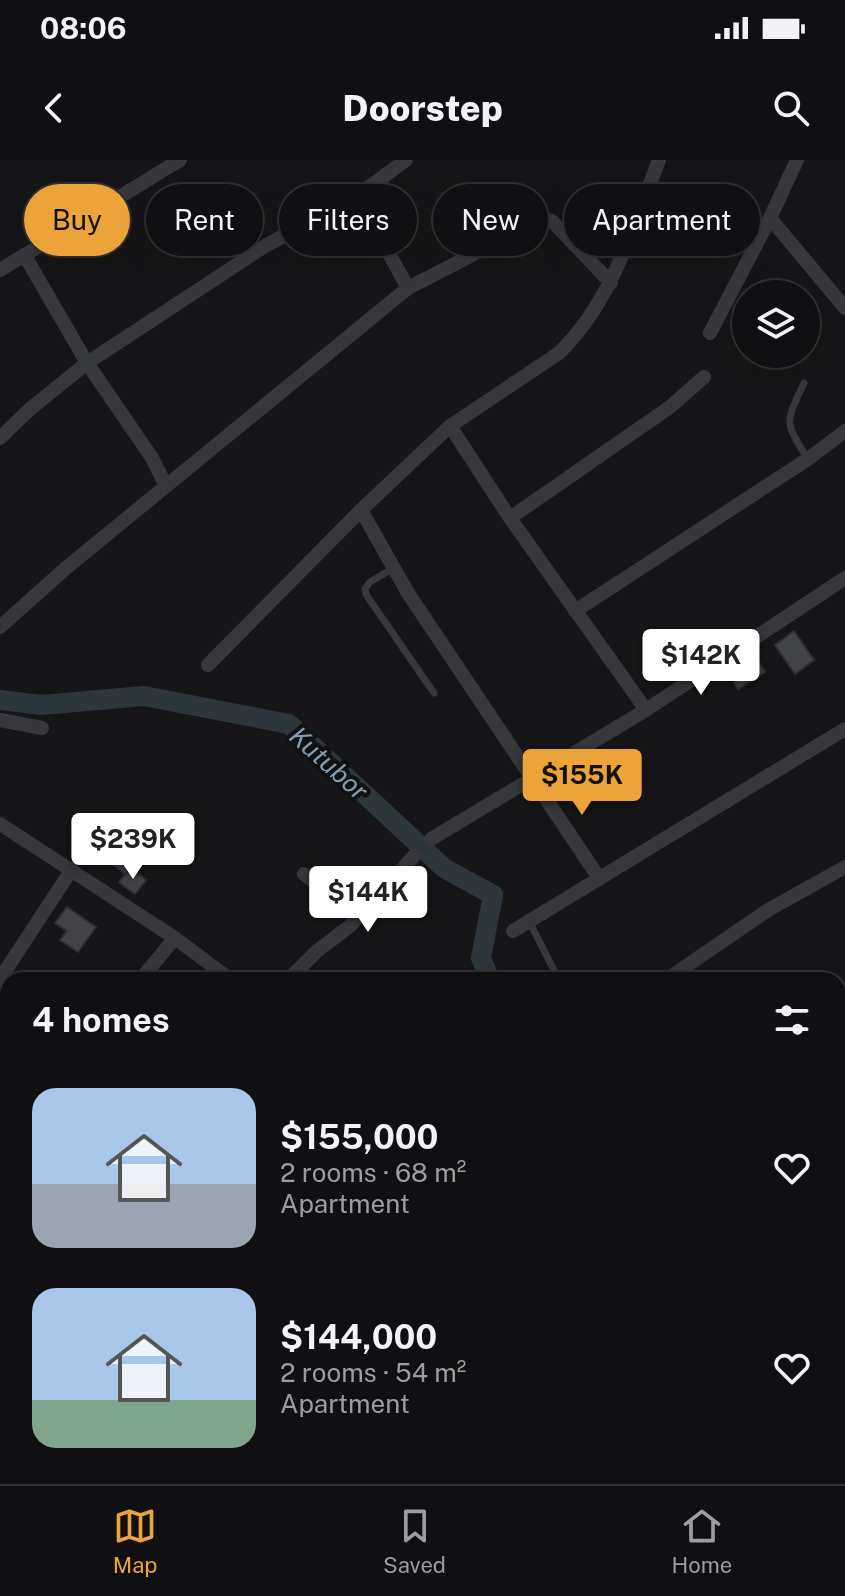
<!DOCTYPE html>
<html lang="en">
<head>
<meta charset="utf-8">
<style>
  body { margin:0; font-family:"Public Sans",sans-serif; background:#1e1e20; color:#f1f3f6; height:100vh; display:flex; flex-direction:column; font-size:30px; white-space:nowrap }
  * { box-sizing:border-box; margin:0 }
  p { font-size:26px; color:#9c9d9f }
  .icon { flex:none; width:44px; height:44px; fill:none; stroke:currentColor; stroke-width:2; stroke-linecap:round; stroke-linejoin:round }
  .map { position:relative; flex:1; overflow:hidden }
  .drawer { position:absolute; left:0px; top:812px; width:846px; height:512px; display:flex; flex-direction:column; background:#101012; border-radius:24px 24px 0 0; box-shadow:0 8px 32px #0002,0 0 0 2px #303032 }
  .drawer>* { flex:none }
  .hud { position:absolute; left:24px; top:24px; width:798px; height:72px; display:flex; gap:16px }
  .controls { position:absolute; left:732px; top:120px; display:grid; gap:16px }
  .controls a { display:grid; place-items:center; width:88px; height:88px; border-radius:50%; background:#101012; box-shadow:0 8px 32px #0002,0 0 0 2px #303032; font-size:40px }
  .price { position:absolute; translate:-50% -68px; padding:0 18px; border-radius:8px; background:#fff; color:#222; font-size:26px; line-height:52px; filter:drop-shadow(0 2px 4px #0008) }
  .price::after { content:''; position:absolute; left:50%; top:48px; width:24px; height:18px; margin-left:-12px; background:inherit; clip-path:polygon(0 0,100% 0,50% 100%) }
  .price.active { background:#eca339; color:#111 }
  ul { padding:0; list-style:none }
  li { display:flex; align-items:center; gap:24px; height:200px; padding:0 32px }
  li span { display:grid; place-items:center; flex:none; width:224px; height:160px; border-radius:24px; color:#555 }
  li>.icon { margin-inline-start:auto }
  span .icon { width:96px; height:96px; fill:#fffc; stroke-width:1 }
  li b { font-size:34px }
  h2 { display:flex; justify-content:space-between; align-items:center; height:96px; padding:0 32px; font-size:34px }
  .tag { padding:0 28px; border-radius:36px; background:#101012; box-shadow:0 8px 32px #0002,0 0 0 2px #303032; font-size:28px; line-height:72px }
  .tag.active { background:#eca339; color:#111 }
  .status { display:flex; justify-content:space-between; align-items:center; height:56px; padding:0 40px; background:#101012; direction:ltr }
  .status svg { height:22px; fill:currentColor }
  header { display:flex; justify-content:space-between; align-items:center; height:104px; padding:0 32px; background:#101012; font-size:36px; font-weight:800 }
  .tabs { display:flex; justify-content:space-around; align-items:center; height:112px; border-top:2px solid #303032; background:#101012; font-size:22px; color:#9c9d9f }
  .tabs a { display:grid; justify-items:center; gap:4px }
  .tabs .active { color:#eca339 }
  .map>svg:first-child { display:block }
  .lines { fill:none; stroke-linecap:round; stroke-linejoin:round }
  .river { stroke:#2c363b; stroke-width:20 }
  .building { fill:#424448; stroke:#303034; stroke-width:2 }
  .service { stroke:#37383d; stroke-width:7 }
  .minor { stroke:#37383d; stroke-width:14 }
  .labels { text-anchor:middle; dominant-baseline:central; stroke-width:8; stroke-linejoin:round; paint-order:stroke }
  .water-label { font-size:26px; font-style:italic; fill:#809eb1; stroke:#111113 }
</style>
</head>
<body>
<div class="status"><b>08:06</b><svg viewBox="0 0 49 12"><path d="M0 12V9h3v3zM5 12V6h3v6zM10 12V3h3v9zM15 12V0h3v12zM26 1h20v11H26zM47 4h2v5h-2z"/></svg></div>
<header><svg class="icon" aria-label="back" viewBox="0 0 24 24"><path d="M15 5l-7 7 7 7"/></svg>Doorstep<svg class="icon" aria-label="search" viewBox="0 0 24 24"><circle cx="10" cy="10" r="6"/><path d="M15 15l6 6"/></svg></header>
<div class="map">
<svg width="845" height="1324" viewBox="0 0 845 1324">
  <rect width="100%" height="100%" fill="#161618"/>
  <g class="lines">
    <path class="river" d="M0 540 41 545 144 536 289 564 444 708 493 735 481 798 490 820
      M765 1316 767 1324"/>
  </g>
  <path class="building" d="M794 471 814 500 795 514 775 485Z
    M756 497 765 512 738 529 729 514Z
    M120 678 141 694 125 714 111 703 114 699 108 694Z
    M131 708 146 720 135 734 119 722Z
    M67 747 96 767 78 792 60 780 67 771 55 763Z"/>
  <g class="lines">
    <path class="service" d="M804 223C785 264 784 261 808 299
      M394 408 370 422 365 429 367 436 434 533
      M529 761 556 814"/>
    <path class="minor" d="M357 36 408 128
      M770 58 845 148
      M25 96 87 203 152 298 166 326
      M0 110 180 0
      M710 173 770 58 797 0
      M450 266 510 358 646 550
      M0 278 30 249 87 203 265 86 357 36 406 0
      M361 350 408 433 599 718
      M510 358 670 247 704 217
      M575 451 808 299 845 271
      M0 467 66 408 408 128 542 59 552 61 611 123
      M208 505 361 350 450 266 559 193C612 142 633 67 659 0
      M0 560 42 568
      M0 664 175 778 231 820
      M431 679 646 550 845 418
      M304 714 359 757
      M513 771 845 569
      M0 819 72 709
      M140 820 175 778
      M288 820 317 791 350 766 414 696
      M666 820 768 750 845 707
      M838 864 845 860
      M838 975 845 972
      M0 987 8 977
      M0 1053 8 1063
      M838 1146 845 1142
      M0 1213 8 1225
      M838 1298 845 1294
      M210 1316 211 1324
      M324 1316 325 1324
      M519 1316 528 1324
      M0 1317 8 1316
      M546 1324 556 1316"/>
  </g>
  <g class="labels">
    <g class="water-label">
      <text transform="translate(329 603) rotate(42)">Kutubor</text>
    </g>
  </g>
</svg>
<div class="controls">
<a><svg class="icon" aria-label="layers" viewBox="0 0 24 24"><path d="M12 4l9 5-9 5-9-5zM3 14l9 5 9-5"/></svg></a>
</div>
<b class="price" style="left:701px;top:537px">$142K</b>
<b class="price active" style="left:582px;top:657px">$155K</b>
<b class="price" style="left:133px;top:721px">$239K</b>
<b class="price" style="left:368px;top:774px">$144K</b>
<div class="hud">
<a class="tag active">Buy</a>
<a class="tag">Rent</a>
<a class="tag">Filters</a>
<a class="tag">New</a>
<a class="tag">Apartment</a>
</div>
<section class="drawer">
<h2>4 homes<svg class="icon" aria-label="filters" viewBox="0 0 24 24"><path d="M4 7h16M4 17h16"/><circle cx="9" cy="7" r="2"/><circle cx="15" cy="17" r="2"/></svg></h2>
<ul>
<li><span style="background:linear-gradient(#a9c7e8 60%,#9aa5b1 0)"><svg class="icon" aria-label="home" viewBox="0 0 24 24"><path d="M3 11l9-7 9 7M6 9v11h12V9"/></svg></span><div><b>$155,000</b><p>2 rooms · 68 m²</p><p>Apartment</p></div><svg class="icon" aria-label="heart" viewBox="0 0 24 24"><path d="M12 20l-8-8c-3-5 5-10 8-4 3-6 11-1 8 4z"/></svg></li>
<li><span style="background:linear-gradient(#a9c7e8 70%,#7fa58c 0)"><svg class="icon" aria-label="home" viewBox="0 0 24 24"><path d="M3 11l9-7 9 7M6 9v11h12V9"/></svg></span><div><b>$144,000</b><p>2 rooms · 54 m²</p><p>Apartment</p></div><svg class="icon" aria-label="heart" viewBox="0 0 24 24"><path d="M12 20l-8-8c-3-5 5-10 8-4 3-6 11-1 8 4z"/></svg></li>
</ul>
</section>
</div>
<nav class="tabs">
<a class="active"><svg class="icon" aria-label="map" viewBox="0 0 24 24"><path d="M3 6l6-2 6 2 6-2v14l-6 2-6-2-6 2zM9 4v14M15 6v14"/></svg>Map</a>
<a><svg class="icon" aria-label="saved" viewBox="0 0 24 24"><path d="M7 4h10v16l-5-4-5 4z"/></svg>Saved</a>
<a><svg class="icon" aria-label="home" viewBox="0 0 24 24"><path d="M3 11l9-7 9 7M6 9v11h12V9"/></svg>Home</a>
</nav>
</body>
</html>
